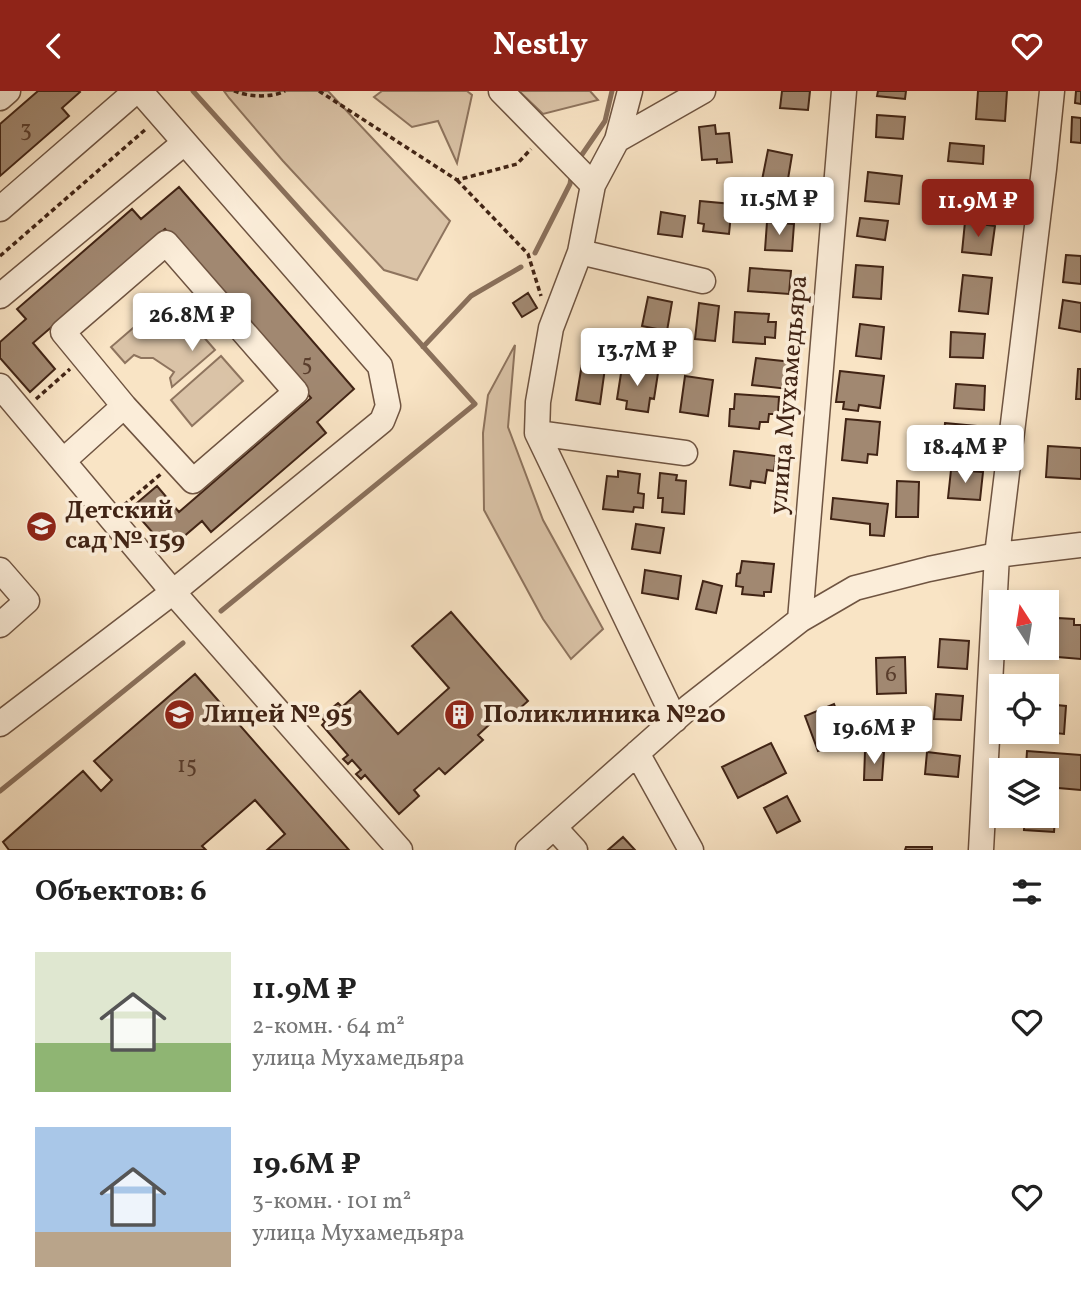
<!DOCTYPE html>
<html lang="ru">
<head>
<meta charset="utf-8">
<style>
  body { margin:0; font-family:Vollkorn,serif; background:#f6f6f6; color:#222; height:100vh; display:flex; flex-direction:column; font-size:26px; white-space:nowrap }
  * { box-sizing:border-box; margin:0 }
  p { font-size:23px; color:#767676 }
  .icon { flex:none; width:38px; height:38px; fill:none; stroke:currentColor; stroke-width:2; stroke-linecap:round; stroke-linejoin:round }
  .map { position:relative; height:759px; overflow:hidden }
  .side { display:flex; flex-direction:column; background:#fff; flex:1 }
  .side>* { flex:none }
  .needle { width:46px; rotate:348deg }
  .tools { position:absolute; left:989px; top:499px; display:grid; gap:14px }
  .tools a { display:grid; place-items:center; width:70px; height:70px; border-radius:0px; background:#fff; box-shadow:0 4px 10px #0003; font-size:35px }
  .price { position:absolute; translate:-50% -60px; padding:0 16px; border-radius:7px; background:#fff; color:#222; font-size:23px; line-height:46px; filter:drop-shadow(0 2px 4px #0008) }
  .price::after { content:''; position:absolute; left:50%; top:42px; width:21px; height:16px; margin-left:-10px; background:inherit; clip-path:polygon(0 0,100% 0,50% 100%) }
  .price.current { background:#8f2418; color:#fff }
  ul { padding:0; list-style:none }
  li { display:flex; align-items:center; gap:21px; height:175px; padding:0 35px }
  li span { display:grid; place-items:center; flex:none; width:196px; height:140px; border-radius:0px; color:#555 }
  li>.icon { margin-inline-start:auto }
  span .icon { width:84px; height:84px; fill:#fffc; stroke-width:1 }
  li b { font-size:30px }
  h2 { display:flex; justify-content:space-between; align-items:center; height:84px; padding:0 35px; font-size:30px }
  header { display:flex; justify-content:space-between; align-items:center; height:91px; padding:0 35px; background:#8f2418; color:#fff; font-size:32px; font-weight:700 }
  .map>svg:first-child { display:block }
  .green { fill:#dac3a7; stroke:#8e745e; stroke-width:2 }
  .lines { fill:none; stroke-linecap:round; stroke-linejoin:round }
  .stream { stroke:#8a705b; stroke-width:5 }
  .building { fill:#a18871; stroke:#412415; stroke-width:2 }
  .minor-casing { stroke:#6f5441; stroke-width:27 }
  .path { stroke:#412415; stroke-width:3.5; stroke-dasharray:5 3.5; stroke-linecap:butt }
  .minor { stroke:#fbedd9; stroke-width:24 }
  .labels { text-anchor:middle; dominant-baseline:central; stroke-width:7; stroke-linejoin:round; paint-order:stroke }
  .number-label { font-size:23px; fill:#593d2c }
  .street-label { font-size:26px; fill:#412415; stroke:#fbedd9 }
  .poi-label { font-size:26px; font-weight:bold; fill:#412415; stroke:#fbedd9; text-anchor:start }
</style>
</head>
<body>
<header><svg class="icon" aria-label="back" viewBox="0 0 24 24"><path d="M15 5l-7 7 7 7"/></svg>Nestly<svg class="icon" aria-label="heart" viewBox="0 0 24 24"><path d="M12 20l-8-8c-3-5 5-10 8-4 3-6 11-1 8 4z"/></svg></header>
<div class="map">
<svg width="1081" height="759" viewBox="0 0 1081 759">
  <rect width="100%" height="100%" fill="#f9e4c5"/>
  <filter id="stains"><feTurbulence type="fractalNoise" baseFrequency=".00286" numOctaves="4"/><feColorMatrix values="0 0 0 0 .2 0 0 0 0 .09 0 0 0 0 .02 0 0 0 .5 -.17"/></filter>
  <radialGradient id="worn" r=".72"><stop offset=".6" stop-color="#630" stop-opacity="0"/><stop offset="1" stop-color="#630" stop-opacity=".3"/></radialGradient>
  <path class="green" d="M224 0H328L450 130 417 189 384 179 283 70 229 7Z
    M382 0H467L472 4 457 72 438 30 412 36 374 6Z
    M519 0H590L598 9 543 23Z
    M169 206 215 259 172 296 170 287 174 281 153 267H141L134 264 125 272 111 256Z
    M515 254 508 336 543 429 603 538 571 568 543 528 484 419 483 342 488 304Z
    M221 265 243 290 192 335 171 309Z"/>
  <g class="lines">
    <path class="stream" d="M193 0 475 313 221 520
      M581 65 605 30 612 0
      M535 162 570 93 571 87
      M423 256 471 205 521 176
      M0 700 183 552"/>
  </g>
  <path class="building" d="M38 0H79L80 1 62 17 69 25 0 85V33Z
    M782 0H810L808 19 780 17Z
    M878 0H906L905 8 877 5Z
    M978 0H1007L1005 30 976 28Z
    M1076 0H1081V13L1075 12Z
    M877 24 905 26 903 48 876 46Z
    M1072 26 1081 27V52L1071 51Z
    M715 34 716 43 729 42 732 71 717 72V68L702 69 699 36Z
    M950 52 984 55 983 73 948 70Z
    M768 59 792 64 787 94 762 89Z
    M868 81 902 85 899 113 865 110Z
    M979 90 1008 93 1005 114 977 111Z
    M179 96 354 298 317 331 326 342 211 441 202 430 168 459 131 417 157 395 179 421 311 307 165 138 33 252 55 278 30 301 0 267V251L26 228 17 218 132 118 141 128Z
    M700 110 732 113 729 143 703 140 704 133 698 132Z
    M661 121 685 125 682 146 658 143Z
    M860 127 888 130 885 149 857 145Z
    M767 131 794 133 792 160 765 159Z
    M965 131 995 135 991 164 962 161Z
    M1066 164 1081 165V193L1063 191Z
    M856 174 883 176 881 208 853 206Z
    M750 177 791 180 789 203 748 200Z
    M963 184 992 187 988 223 959 220Z
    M528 202 537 217 522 226 513 212Z
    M648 206 672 211 667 240 642 235Z
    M1063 209 1081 212V241L1059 237Z
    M699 212 719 215 715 250 695 248Z
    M735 221 769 223 768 231H776L775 247 765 246V253L733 251Z
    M860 233 884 236 881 268 856 265Z
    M951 241 985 243 983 267 950 266Z
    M756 267 792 271 788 298 752 294Z
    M582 273 605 277 600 313 576 309Z
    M622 276 658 282 654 308 650 307 648 321 626 318 627 310 617 308Z
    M1078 278H1081V308H1076Z
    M840 280 884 285 880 317 859 314 858 320 843 318 844 311H836Z
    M685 285 713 289 708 325 680 321Z
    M956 293 985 295 984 319 954 317Z
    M735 303 779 306 778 323H769L768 331H760L759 338 729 335 730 318H734Z
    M846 328 880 331 877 364 868 363 867 372 842 369Z
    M945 332 976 335 973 361 943 358Z
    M1048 355 1081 357V388L1046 386Z
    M734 360 776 365 774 380 767 379 765 392 751 390 750 397 730 394Z
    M951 379 983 381 980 409 948 407Z
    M618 380 640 383 638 402 644 403 643 417 634 416 633 421 603 418 607 385 618 386Z
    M660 382 677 384 676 389 686 390 684 423 662 421 663 407H658Z
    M897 390 919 391 918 426H896Z
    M833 407 888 413 884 445 870 444V433L831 428Z
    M636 433 664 437 660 462 632 458Z
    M742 470 774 473 771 501H764V505L742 503 743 496 736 495 737 483 740 482Z
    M645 479 681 485 678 508 642 502Z
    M703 490 722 495 716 522 696 518Z
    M451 521 528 610 509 627 503 621 478 644 483 649 445 683 439 677 414 699 419 705 399 723 365 684 361 688 356 683 361 679 352 669 348 673 343 668 348 664 322 634 325 631 321 626 326 622 330 626 337 620 333 616 338 612 342 616 360 600 398 643 449 597 412 555Z
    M1058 527 1074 528V534H1081V568L1046 565 1048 533 1058 534Z
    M940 548 969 550 967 578 938 576Z
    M905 566 906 602 877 603 876 567Z
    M195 583 349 759H267L285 743 255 709 202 755 206 759H9L3 751 83 680 101 700 112 689 94 670Z
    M936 603 963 605 961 629 934 628Z
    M834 613 848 649 818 660 805 625Z
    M1046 613 1066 615 1064 643 1037 640H1046Z
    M860 627H901V646H860Z
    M771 652 786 682 738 707 722 676Z
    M865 660 884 661 882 689H864Z
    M1027 660 1081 664V699L1047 696 1049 678 1026 676Z
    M927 661 960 665 958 686 925 683Z
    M787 705 800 730 777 742 764 717Z
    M1046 714 1056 715 1054 741 1024 739 1025 724H1046Z
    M623 746 635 759H608Z
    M906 756H932V759H905Z"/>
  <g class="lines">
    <defs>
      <path id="minor" d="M501 0 593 94
        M630 0 617 49 593 94 580 161 551 237 538 311 537 342 675 629
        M0 7 8 0
        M617 49 703 0
        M0 118 136 0
        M580 161 703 190
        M0 205 184 52
        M0 295 173 501 400 759
        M537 342 685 362
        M63 370 124 315 193 390 296 301 166 152 63 241 124 315
        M0 479 27 510 0 534
        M800 529 844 0
        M0 633 173 501 382 330 388 315 380 275 140 0
        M637 662 691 759
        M554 736 575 759
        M528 759 689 616 800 529 855 497 929 478 997 464 1081 454
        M981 759 997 464 1044 78 1052 0"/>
    </defs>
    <use href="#minor" class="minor-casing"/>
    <path class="path" d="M234 0C249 6 271 7 285 0
      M319 0 457 89 517 73 531 58
      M457 89 528 163 541 205
      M0 165 146 38
      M36 308 70 278
      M124 414 161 383"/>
    <use href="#minor" class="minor"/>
  </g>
  <defs>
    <symbol id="school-disc" viewBox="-11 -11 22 22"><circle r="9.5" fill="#8f2418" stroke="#fbedd9"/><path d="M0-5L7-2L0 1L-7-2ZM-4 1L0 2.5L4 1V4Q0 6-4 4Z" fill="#fff"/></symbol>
    <symbol id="building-disc" viewBox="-11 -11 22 22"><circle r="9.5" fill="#8f2418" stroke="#fbedd9"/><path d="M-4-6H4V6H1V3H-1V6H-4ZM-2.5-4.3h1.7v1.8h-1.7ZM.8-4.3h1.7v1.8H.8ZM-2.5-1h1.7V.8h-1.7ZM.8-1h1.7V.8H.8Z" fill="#fff"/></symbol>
  </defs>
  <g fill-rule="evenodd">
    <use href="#school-disc" x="24" y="418" width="35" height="35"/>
    <use href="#school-disc" x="162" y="606" width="35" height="35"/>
    <use href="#building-disc" x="442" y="606" width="35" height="35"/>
  </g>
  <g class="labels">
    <g class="number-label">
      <text x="26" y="39">3</text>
      <text x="307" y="273">5</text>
      <text x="891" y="584">6</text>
      <text x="187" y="675">15</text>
    </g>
    <g class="street-label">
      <text transform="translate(789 304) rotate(-85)">улица Мухамедьяра</text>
    </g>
    <g class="poi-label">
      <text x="65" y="420">Детский<tspan x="65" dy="30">сад № 159</tspan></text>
      <text x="202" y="624">Лицей № 95</text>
      <text x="483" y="624">Поликлиника №20</text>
    </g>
  </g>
  <rect width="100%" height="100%" filter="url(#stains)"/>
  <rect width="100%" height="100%" fill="url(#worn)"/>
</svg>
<div class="tools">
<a><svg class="needle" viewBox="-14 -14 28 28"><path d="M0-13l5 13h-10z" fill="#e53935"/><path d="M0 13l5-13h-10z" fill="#767676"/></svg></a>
<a><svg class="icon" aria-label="locate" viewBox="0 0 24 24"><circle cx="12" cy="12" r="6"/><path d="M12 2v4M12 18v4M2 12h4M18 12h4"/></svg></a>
<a><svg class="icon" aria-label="layers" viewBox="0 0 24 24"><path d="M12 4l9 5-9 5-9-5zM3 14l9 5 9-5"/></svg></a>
</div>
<b class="price" style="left:779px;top:146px">11.5M ₽</b>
<b class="price current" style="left:978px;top:148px">11.9M ₽</b>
<b class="price" style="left:192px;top:262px">26.8M ₽</b>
<b class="price" style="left:637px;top:297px">13.7M ₽</b>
<b class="price" style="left:965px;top:394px">18.4M ₽</b>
<b class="price" style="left:874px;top:675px">19.6M ₽</b>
</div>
<section class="side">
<h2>Объектов: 6<svg class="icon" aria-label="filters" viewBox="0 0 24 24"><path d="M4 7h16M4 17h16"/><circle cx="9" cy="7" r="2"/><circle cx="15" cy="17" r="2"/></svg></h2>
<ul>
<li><span style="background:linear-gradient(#dfe7d0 65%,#8fb573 0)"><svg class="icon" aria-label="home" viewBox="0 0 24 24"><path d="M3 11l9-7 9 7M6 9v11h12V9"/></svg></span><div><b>11.9M ₽</b><p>2-комн. · 64 m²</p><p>улица Мухамедьяра</p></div><svg class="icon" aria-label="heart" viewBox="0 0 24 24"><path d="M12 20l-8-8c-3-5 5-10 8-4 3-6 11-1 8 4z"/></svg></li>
<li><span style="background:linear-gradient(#a9c7e8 75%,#b9a48a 0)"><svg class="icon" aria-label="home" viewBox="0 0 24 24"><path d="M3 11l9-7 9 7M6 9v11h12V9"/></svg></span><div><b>19.6M ₽</b><p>3-комн. · 101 m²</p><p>улица Мухамедьяра</p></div><svg class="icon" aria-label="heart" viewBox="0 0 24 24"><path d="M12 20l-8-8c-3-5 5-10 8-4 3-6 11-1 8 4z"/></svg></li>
</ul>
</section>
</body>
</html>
